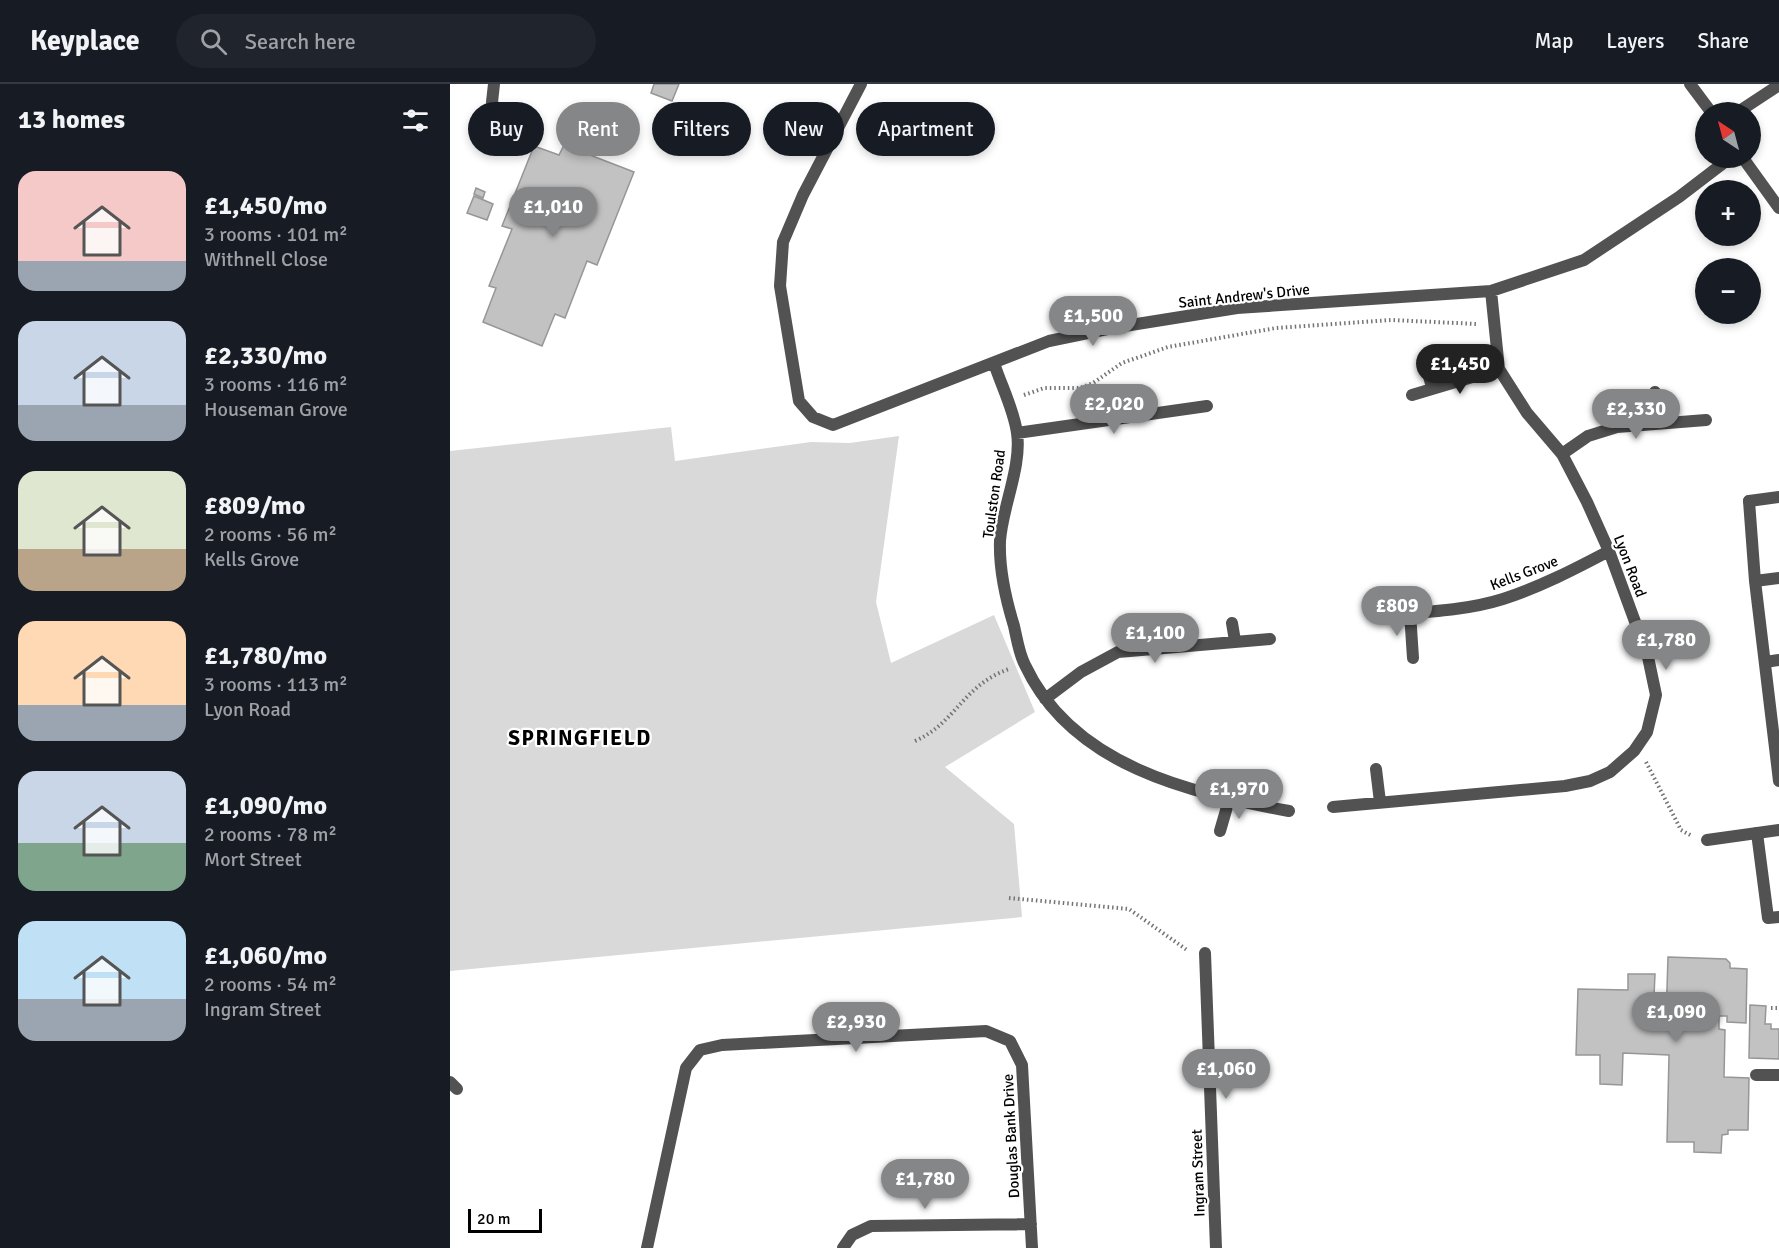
<!DOCTYPE html>
<html lang="en">
<head>
<meta charset="utf-8">
<style>
  body { margin:0; font-family:Signika,sans-serif; background:#20242c; color:#f1f3f6; height:100vh; display:flex; flex-direction:column; font-size:22px; white-space:nowrap }
  * { box-sizing:border-box; margin:0 }
  p { font-size:20px; color:#9ea1a6 }
  .icon { flex:none; width:33px; height:33px; fill:none; stroke:currentColor; stroke-width:2; stroke-linecap:round; stroke-linejoin:round }
  .map { position:relative; flex:1; overflow:hidden }
  .side { display:flex; flex-direction:column; background:#171b24; width:450px }
  .side>* { flex:none }
  .hud { position:absolute; left:18px; top:18px; width:570px; height:54px; display:flex; gap:12px }
  .needle { width:39px; rotate:324deg }
  .controls { position:absolute; left:1245px; top:18px; display:grid; gap:12px }
  .controls a { display:grid; place-items:center; width:66px; height:66px; border-radius:50%; background:#171b24; box-shadow:0 3px 9px #0003; font-size:30px }
  .scale { position:absolute; left:18px; bottom:15px; width:74px; box-sizing:border-box; padding-left:6px; border:3px solid #000; border-top:0; font-size:16px; line-height:21px; white-space:nowrap; color:#000; -webkit-text-stroke:4px #fff; paint-order:stroke }
  .price { position:absolute; translate:-50% -51px; padding:0 14px; border-radius:21px; background:#858687; color:#fff; font-size:20px; line-height:39px; filter:drop-shadow(0 2px 3px #0008) }
  .price::after { content:''; position:absolute; left:50%; top:36px; width:18px; height:14px; margin-left:-9px; background:inherit; clip-path:polygon(0 0,100% 0,50% 100%) }
  .price.on { background:#222; color:#fff }
  ul { padding:0; list-style:none }
  li { display:flex; align-items:center; gap:18px; height:150px; padding:0 18px }
  li span { display:grid; place-items:center; flex:none; width:168px; height:120px; border-radius:18px; color:#555 }
  li>.icon { margin-inline-start:auto }
  span .icon { width:72px; height:72px; fill:#fffc; stroke-width:1 }
  li b { font-size:26px }
  h2 { display:flex; justify-content:space-between; align-items:center; height:72px; padding:0 18px; font-size:26px }
  .tag { padding:0 21px; border-radius:27px; background:#171b24; box-shadow:0 3px 9px #0003; font-size:21px; line-height:54px }
  .tag.on { background:#858687; color:#fff }
  header { display:flex; align-items:center; gap:36px; box-sizing:border-box; height:84px; padding:0 30px; background:#171b24; border-bottom:2px solid #363941 }
  header strong { font-size:28px }
  nav { display:flex; gap:33px; margin-inline-start:auto; font-size:21px }
  .search { width:420px; height:54px; background:#20242c; display:flex; align-items:center; gap:15px; box-sizing:border-box; padding:0 21px; border-radius:33px; color:#9ea1a6; font-size:22px }
  main { display:flex; flex:1; min-height:0 }
  .map>svg:first-child { display:block }
  .green { fill:#d9d9d9 }
  .building { fill:#c2c2c2; stroke:#969696; stroke-width:1.5 }
  .lines { fill:none; stroke-linecap:round; stroke-linejoin:round }
  .path { stroke:#747474; stroke-width:4; stroke-dasharray:1.5 3; stroke-linecap:butt }
  .lane { stroke:#525252; stroke-width:12 }
  .street { stroke:#525252; stroke-width:12 }
  .labels { text-anchor:middle; dominant-baseline:central; stroke-width:4.5; stroke-linejoin:round; paint-order:stroke }
  .street-label { font-size:15px; fill:#000; stroke:#fff }
  .district-label { font-size:21px; font-weight:bold; letter-spacing:1.5px; fill:#000; stroke:#fff }
</style>
</head>
<body>
<header>
<strong>Keyplace</strong>
<div class="search"><svg class="icon" aria-label="search" viewBox="0 0 24 24"><circle cx="10" cy="10" r="6"/><path d="M15 15l6 6"/></svg>Search here</div>
<nav><a>Map</a><a>Layers</a><a>Share</a></nav>
</header>
<main>
<section class="side">
<h2>13 homes<svg class="icon" aria-label="filters" viewBox="0 0 24 24"><path d="M4 7h16M4 17h16"/><circle cx="9" cy="7" r="2"/><circle cx="15" cy="17" r="2"/></svg></h2>
<ul>
<li><span style="background:linear-gradient(#f6c9c9 75%,#9aa5b1 0)"><svg class="icon" aria-label="home" viewBox="0 0 24 24"><path d="M3 11l9-7 9 7M6 9v11h12V9"/></svg></span><div><b>£1,450/mo</b><p>3 rooms · 101 m²</p><p>Withnell Close</p></div></li>
<li><span style="background:linear-gradient(#c9d6e8 70%,#9aa5b1 0)"><svg class="icon" aria-label="home" viewBox="0 0 24 24"><path d="M3 11l9-7 9 7M6 9v11h12V9"/></svg></span><div><b>£2,330/mo</b><p>3 rooms · 116 m²</p><p>Houseman Grove</p></div></li>
<li><span style="background:linear-gradient(#dfe7d0 65%,#b9a48a 0)"><svg class="icon" aria-label="home" viewBox="0 0 24 24"><path d="M3 11l9-7 9 7M6 9v11h12V9"/></svg></span><div><b>£809/mo</b><p>2 rooms · 56 m²</p><p>Kells Grove</p></div></li>
<li><span style="background:linear-gradient(#ffd9b3 70%,#9aa5b1 0)"><svg class="icon" aria-label="home" viewBox="0 0 24 24"><path d="M3 11l9-7 9 7M6 9v11h12V9"/></svg></span><div><b>£1,780/mo</b><p>3 rooms · 113 m²</p><p>Lyon Road</p></div></li>
<li><span style="background:linear-gradient(#c9d6e8 60%,#7fa58c 0)"><svg class="icon" aria-label="home" viewBox="0 0 24 24"><path d="M3 11l9-7 9 7M6 9v11h12V9"/></svg></span><div><b>£1,090/mo</b><p>2 rooms · 78 m²</p><p>Mort Street</p></div></li>
<li><span style="background:linear-gradient(#bfe0f5 65%,#9aa5b1 0)"><svg class="icon" aria-label="home" viewBox="0 0 24 24"><path d="M3 11l9-7 9 7M6 9v11h12V9"/></svg></span><div><b>£1,060/mo</b><p>2 rooms · 54 m²</p><p>Ingram Street</p></div></li>
</ul>
</section>
<div class="map">
<svg width="1329" height="1164" viewBox="0 0 1329 1164">
  <rect width="100%" height="100%" fill="#fff"/>
  <path class="green" d="M221 343 225 377 361 358 400 359 449 352 426 518 441 579 544 531 585 628 495 683 564 740 572 833 0 887V367Z"/>
  <path class="building" d="M204 0H229L222 17 201 9Z
    M114 61 184 88 147 181 137 177 115 234 105 230 92 262 33 238 46 204 39 202 62 145 52 142 84 62 109 71Z
    M26 104 35 108 33 114 24 110Z
    M24 112 43 120 37 136 17 129Z
    M1218 873 1276 875 1280 879V884L1297 885 1296 939 1277 938V932H1269V945L1275 946 1274 993 1299 994 1298 1046H1278V1050L1272 1051 1271 1069 1244 1068V1058H1217L1219 971 1173 969 1172 1001 1150 1000V971H1126L1128 905 1178 906V890H1205L1203 935 1216 936Z
    M1300 921 1316 922 1315 940H1321V945H1329V975L1299 974Z"/>
  <g class="lines">
    <path class="path" d="M574 311 594 304H630L643 299 672 279 718 263 826 244 941 236 1027 240
      M465 657C506 639 513 601 559 585
      M1196 678 1231 746 1242 752
      M559 814 679 825 737 866
      M1321 924H1329"/>
    <path class="lane" d="M44 0 42 18 61 64
      M1299 417 1305 497 1329 697
      M1305 497 1329 494
      M1307 749 1318 834 1329 833"/>
    <path class="street" d="M411 0 353 111 333 158 330 202 349 317 363 333 383 341 599 257 662 244 787 224 1041 207 1134 176 1229 113 1280 74
      M1240 0 1261 28
      M1288 28 1329 1
      M1293 74 1329 124
      M544 279C551 301 564 326 567 349 572 382 552 424 550 457 549 484 556 516 564 542 567 555 569 570 575 581 622 682 740 709 839 727
      M976 282 982 303
      M1205 308 1207 339
      M962 311 1049 285
      M567 349 757 322
      M1112 370 1138 352 1167 343 1256 336
      M1299 417 1329 413
      M960 529 963 574
      M933 531C973 528 1015 527 1053 515 1090 503 1125 485 1159 467
      M782 539 785 557
      M1315 578 1329 576
      M595 615 631 588 668 568 820 555
      M926 685 930 718
      M883 723 1115 702 1140 697 1160 688 1184 667 1197 648 1206 611 1198 573 1159 467 1137 418 1112 370 1077 329 1049 285 1041 207
      M770 747 779 716
      M1257 756 1329 746
      M755 869 766 1164
      M1306 991H1329
      M0 998 7 1005
      M197 1164 236 984 250 966 272 961 536 947 560 957 572 981 582 1164
      M393 1164 402 1151 421 1142 581 1140"/>
  </g>
  <g class="labels">
    <g class="street-label">
      <text transform="translate(794 212) rotate(-6)">Saint Andrew's Drive</text>
      <text transform="translate(544 410) rotate(-82)">Toulston Road</text>
      <text transform="translate(1180 482) rotate(69)">Lyon Road</text>
      <text transform="translate(1074 489) rotate(-21)">Kells Grove</text>
      <text transform="translate(561 1052) rotate(-93)">Douglas Bank Drive</text>
      <text transform="translate(748 1089) rotate(-92)">Ingram Street</text>
    </g>
    <g class="district-label">
      <text x="130" y="654">SPRINGFIELD</text>
    </g>
  </g>
</svg>
<div class="controls">
<a><svg class="needle" viewBox="-14 -14 28 28"><path d="M0-13l5 13h-10z" fill="#e53935"/><path d="M0 13l5-13h-10z" fill="#9ea1a6"/></svg></a>
<a>+</a>
<a>−</a>
</div>
<div class="scale">20 m</div>
<b class="price" style="left:103px;top:154px">£1,010</b>
<b class="price" style="left:643px;top:263px">£1,500</b>
<b class="price on" style="left:1010px;top:311px">£1,450</b>
<b class="price" style="left:664px;top:351px">£2,020</b>
<b class="price" style="left:1186px;top:356px">£2,330</b>
<b class="price" style="left:947px;top:553px">£809</b>
<b class="price" style="left:705px;top:580px">£1,100</b>
<b class="price" style="left:1216px;top:587px">£1,780</b>
<b class="price" style="left:789px;top:736px">£1,970</b>
<b class="price" style="left:1226px;top:959px">£1,090</b>
<b class="price" style="left:406px;top:969px">£2,930</b>
<b class="price" style="left:776px;top:1016px">£1,060</b>
<b class="price" style="left:475px;top:1126px">£1,780</b>
<div class="hud">
<a class="tag">Buy</a>
<a class="tag on">Rent</a>
<a class="tag">Filters</a>
<a class="tag">New</a>
<a class="tag">Apartment</a>
</div>
</div>
</main>
</body>
</html>
